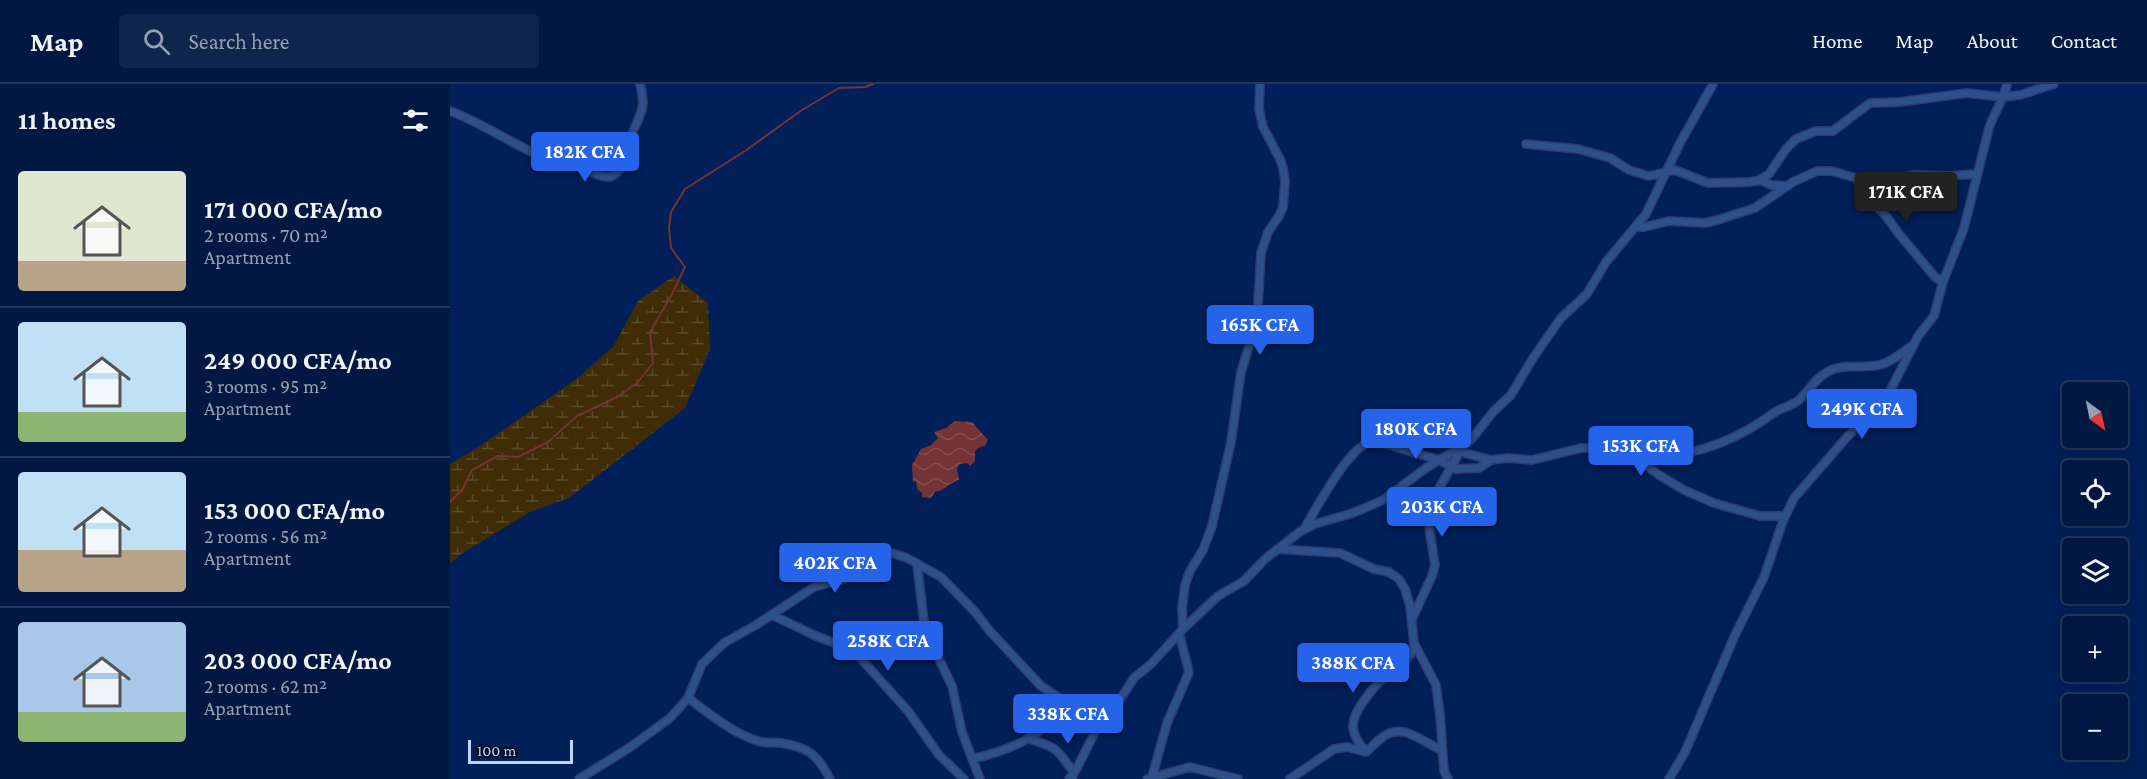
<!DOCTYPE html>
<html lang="en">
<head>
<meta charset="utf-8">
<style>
  body { margin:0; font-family:"Crimson Pro",serif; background:#0f254e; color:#f1f3f6; height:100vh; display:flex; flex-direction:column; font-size:22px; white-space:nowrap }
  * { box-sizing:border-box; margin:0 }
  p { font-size:20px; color:#96a0b2 }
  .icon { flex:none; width:33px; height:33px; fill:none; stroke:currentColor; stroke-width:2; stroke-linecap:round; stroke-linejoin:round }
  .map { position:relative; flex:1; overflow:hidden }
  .details { display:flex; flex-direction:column; background:#011843; width:450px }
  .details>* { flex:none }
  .needle { width:39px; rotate:147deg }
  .fabs { position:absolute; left:1612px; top:298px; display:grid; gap:12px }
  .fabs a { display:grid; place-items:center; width:66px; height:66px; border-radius:6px; background:#011843; box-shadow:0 3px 15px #0003,0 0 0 2px #23375c; font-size:30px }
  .scale { position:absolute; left:18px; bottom:15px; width:105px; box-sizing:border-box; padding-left:6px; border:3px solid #bfd5f8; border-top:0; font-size:16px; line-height:21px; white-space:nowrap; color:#bfd5f8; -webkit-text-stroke:4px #020d25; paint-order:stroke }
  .price { position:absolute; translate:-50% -51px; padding:0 14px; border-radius:6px; background:#2563eb; color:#fff; font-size:20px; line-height:39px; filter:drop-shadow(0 2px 3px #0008) }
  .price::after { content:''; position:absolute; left:50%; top:36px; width:18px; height:14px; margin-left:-9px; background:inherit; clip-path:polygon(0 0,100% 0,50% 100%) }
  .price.on { background:#222; color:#fff }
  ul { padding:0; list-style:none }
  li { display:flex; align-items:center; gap:18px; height:150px; padding:0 18px }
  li+li { border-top:2px solid #23375c }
  li span { display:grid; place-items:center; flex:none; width:168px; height:120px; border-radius:6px; color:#555 }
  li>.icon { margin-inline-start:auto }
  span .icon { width:72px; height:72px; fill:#fffc; stroke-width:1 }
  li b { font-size:26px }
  h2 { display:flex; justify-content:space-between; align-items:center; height:72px; padding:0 18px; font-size:26px }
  header { display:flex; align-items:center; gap:36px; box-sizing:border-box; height:84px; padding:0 30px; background:#011843; border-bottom:2px solid #23375c }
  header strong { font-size:28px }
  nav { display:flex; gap:33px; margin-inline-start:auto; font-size:21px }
  .search { width:420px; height:54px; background:#0f254e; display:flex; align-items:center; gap:15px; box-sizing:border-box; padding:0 21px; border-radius:6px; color:#96a0b2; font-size:22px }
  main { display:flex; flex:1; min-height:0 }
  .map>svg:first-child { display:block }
  .wetland { fill:url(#wetland-marsh) }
  .water { fill:url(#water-waves) }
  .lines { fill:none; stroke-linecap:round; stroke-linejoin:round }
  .stream { stroke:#743334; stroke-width:2 }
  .street-casing { stroke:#323a6d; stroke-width:10 }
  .street { stroke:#2d508d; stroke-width:7 }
</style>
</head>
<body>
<header>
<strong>Map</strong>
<div class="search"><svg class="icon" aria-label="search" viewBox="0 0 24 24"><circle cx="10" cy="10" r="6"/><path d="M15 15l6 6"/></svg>Search here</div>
<nav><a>Home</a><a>Map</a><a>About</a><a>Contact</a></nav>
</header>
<main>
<section class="details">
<h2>11 homes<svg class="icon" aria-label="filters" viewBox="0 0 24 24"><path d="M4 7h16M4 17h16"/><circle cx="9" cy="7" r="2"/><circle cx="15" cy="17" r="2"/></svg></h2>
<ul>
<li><span style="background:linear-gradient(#dfe7d0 75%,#b9a48a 0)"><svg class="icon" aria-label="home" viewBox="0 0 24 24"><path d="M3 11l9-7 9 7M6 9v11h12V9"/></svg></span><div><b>171 000 CFA/mo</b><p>2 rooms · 70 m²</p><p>Apartment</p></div></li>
<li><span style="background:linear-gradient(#bfe0f5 75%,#8fb573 0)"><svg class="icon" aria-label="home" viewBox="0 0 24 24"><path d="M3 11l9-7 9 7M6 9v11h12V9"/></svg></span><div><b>249 000 CFA/mo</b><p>3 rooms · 95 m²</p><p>Apartment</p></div></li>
<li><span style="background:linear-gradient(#bfe0f5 65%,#b9a48a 0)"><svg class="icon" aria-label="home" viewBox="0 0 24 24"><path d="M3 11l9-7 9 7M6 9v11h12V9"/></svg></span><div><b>153 000 CFA/mo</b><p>2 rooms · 56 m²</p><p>Apartment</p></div></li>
<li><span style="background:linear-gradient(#a9c7e8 75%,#8fb573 0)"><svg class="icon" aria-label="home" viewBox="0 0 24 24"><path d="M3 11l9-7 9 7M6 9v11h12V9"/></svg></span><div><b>203 000 CFA/mo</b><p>2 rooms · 62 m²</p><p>Apartment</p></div></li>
</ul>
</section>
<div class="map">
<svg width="1697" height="695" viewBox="0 0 1697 695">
  <defs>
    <pattern id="wetland-marsh" width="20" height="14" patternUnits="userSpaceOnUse" patternTransform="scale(1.5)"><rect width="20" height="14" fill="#402d05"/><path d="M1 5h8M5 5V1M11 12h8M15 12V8" fill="none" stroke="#5a4b2a"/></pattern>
    <pattern id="water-waves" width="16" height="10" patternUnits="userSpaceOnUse" patternTransform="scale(1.5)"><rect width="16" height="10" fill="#743334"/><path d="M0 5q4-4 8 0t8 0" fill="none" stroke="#865052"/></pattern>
  </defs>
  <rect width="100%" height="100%" fill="#012059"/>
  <path class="wetland" d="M224 192 258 219 260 265 235 324 119 414 80 428 11 470 0 480V380L30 362 125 296 163 263 188 217Z"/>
  <path class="water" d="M505 337 522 338 538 356 535 362 530 363 525 367V377L520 382 517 379 510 380 507 384 509 396C499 399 494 407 485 408L481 414 472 413V409L467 405 466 397 463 398 462 381 471 365 481 361 488 354 484 348 496 344Z"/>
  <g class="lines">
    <path class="stream" d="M0 418 12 406 22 386 48 372 68 373 98 358 127 332 167 313 187 299 203 279 200 248 221 212 235 183 221 164 219 144 221 128 235 105 295 67 352 26 389 4 415 3 423 0"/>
    <defs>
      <path id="street" d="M0 27C32 39 60 59 91 72 104 77 118 78 131 83 141 87 155 98 165 90 175 83 177 67 180 57 187 32 198 28 190 0
        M1076 60 1128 65 1160 74 1179 86 1199 92 1225 86 1258 99 1299 98 1307 97 1319 90 1336 65 1346 55 1366 47H1383L1420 19 1450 18 1517 9 1553 13 1570 11 1604 0
        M1406 94 1417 112 1436 132 1449 150 1485 193 1493 198
        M1311 96 1321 101 1338 102
        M1185 143H1194L1219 137 1255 139 1264 137 1305 124 1343 98 1367 87H1382L1406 94H1448L1465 91 1499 92 1526 90
        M1179 366C1189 367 1199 371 1210 371 1250 372 1293 352 1325 328 1333 323 1342 322 1349 316 1360 306 1365 294 1379 287 1394 279 1412 285 1429 281 1442 278 1453 268 1464 260
        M1011 368 1041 376 1058 374 1082 376 1131 364 1166 363 1176 366 1209 391 1234 406 1264 419 1310 432H1335
        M854 445C866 426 902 354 926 357L989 376 1006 385 1029 384 1041 376
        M827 465 890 469 924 485 939 488 949 495 955 505 960 522 964 559 986 601 990 631 994 687 998 695
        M467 480 475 546 502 602 512 648 530 695
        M322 531 366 552 403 566 458 627 489 671 514 695
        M962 535 982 492 985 481 979 443 984 413 1012 364
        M733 545 732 524 735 501 740 487 753 466 762 442 781 358 791 288 807 237 811 169 818 148 829 132 833 123 835 97 833 84 830 75 813 43 809 25 810 0
        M238 614C260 630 282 649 308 657 316 660 324 658 331 659 358 663 368 671 380 695
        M579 655C607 663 607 665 624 689L623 692
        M916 668C910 661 904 653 903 644 901 629 924 602 935 593 947 583 963 575 964 559
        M522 675C561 666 593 653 616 618
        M702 693 717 639 739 588 729 549
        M129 695 179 664 220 634 238 614 252 580 274 559 306 541 364 503 394 495 442 469 457 474 491 493 526 529 538 545 591 602 629 627 644 648
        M619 695 627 684 647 644 665 623 684 594 702 579 733 545 768 512 794 497 815 475 851 447 865 440 903 429 933 416 976 384 1020 357 1044 327 1061 311 1083 274 1111 234 1137 210 1156 178 1196 130 1230 59 1263 0
        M697 695 740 683 788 695
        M840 695 884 665 897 663 916 668C921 664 925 659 930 655 952 636 971 658 992 666
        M1219 695 1235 668 1285 551 1314 493 1333 437 1344 414 1397 353 1437 313 1468 252 1484 232 1493 198 1514 144 1539 44C1544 29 1554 15 1557 0"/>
    </defs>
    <use href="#street" class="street-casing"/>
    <use href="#street" class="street"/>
  </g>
</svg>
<div class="fabs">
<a><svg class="needle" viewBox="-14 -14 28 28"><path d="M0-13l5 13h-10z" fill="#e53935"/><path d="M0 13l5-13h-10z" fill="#96a0b2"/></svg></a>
<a><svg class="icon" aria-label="locate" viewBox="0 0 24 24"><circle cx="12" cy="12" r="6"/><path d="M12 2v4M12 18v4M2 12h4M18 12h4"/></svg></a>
<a><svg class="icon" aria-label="layers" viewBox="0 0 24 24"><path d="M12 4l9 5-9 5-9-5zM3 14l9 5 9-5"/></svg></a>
<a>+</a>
<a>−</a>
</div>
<div class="scale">100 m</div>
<b class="price" style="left:135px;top:99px">182K CFA</b>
<b class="price on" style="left:1456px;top:139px">171K CFA</b>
<b class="price" style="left:810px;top:272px">165K CFA</b>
<b class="price" style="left:1412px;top:356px">249K CFA</b>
<b class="price" style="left:966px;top:376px">180K CFA</b>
<b class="price" style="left:1191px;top:393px">153K CFA</b>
<b class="price" style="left:992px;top:454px">203K CFA</b>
<b class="price" style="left:385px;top:510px">402K CFA</b>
<b class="price" style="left:438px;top:588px">258K CFA</b>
<b class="price" style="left:903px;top:610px">388K CFA</b>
<b class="price" style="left:618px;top:661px">338K CFA</b>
</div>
</main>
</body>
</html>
